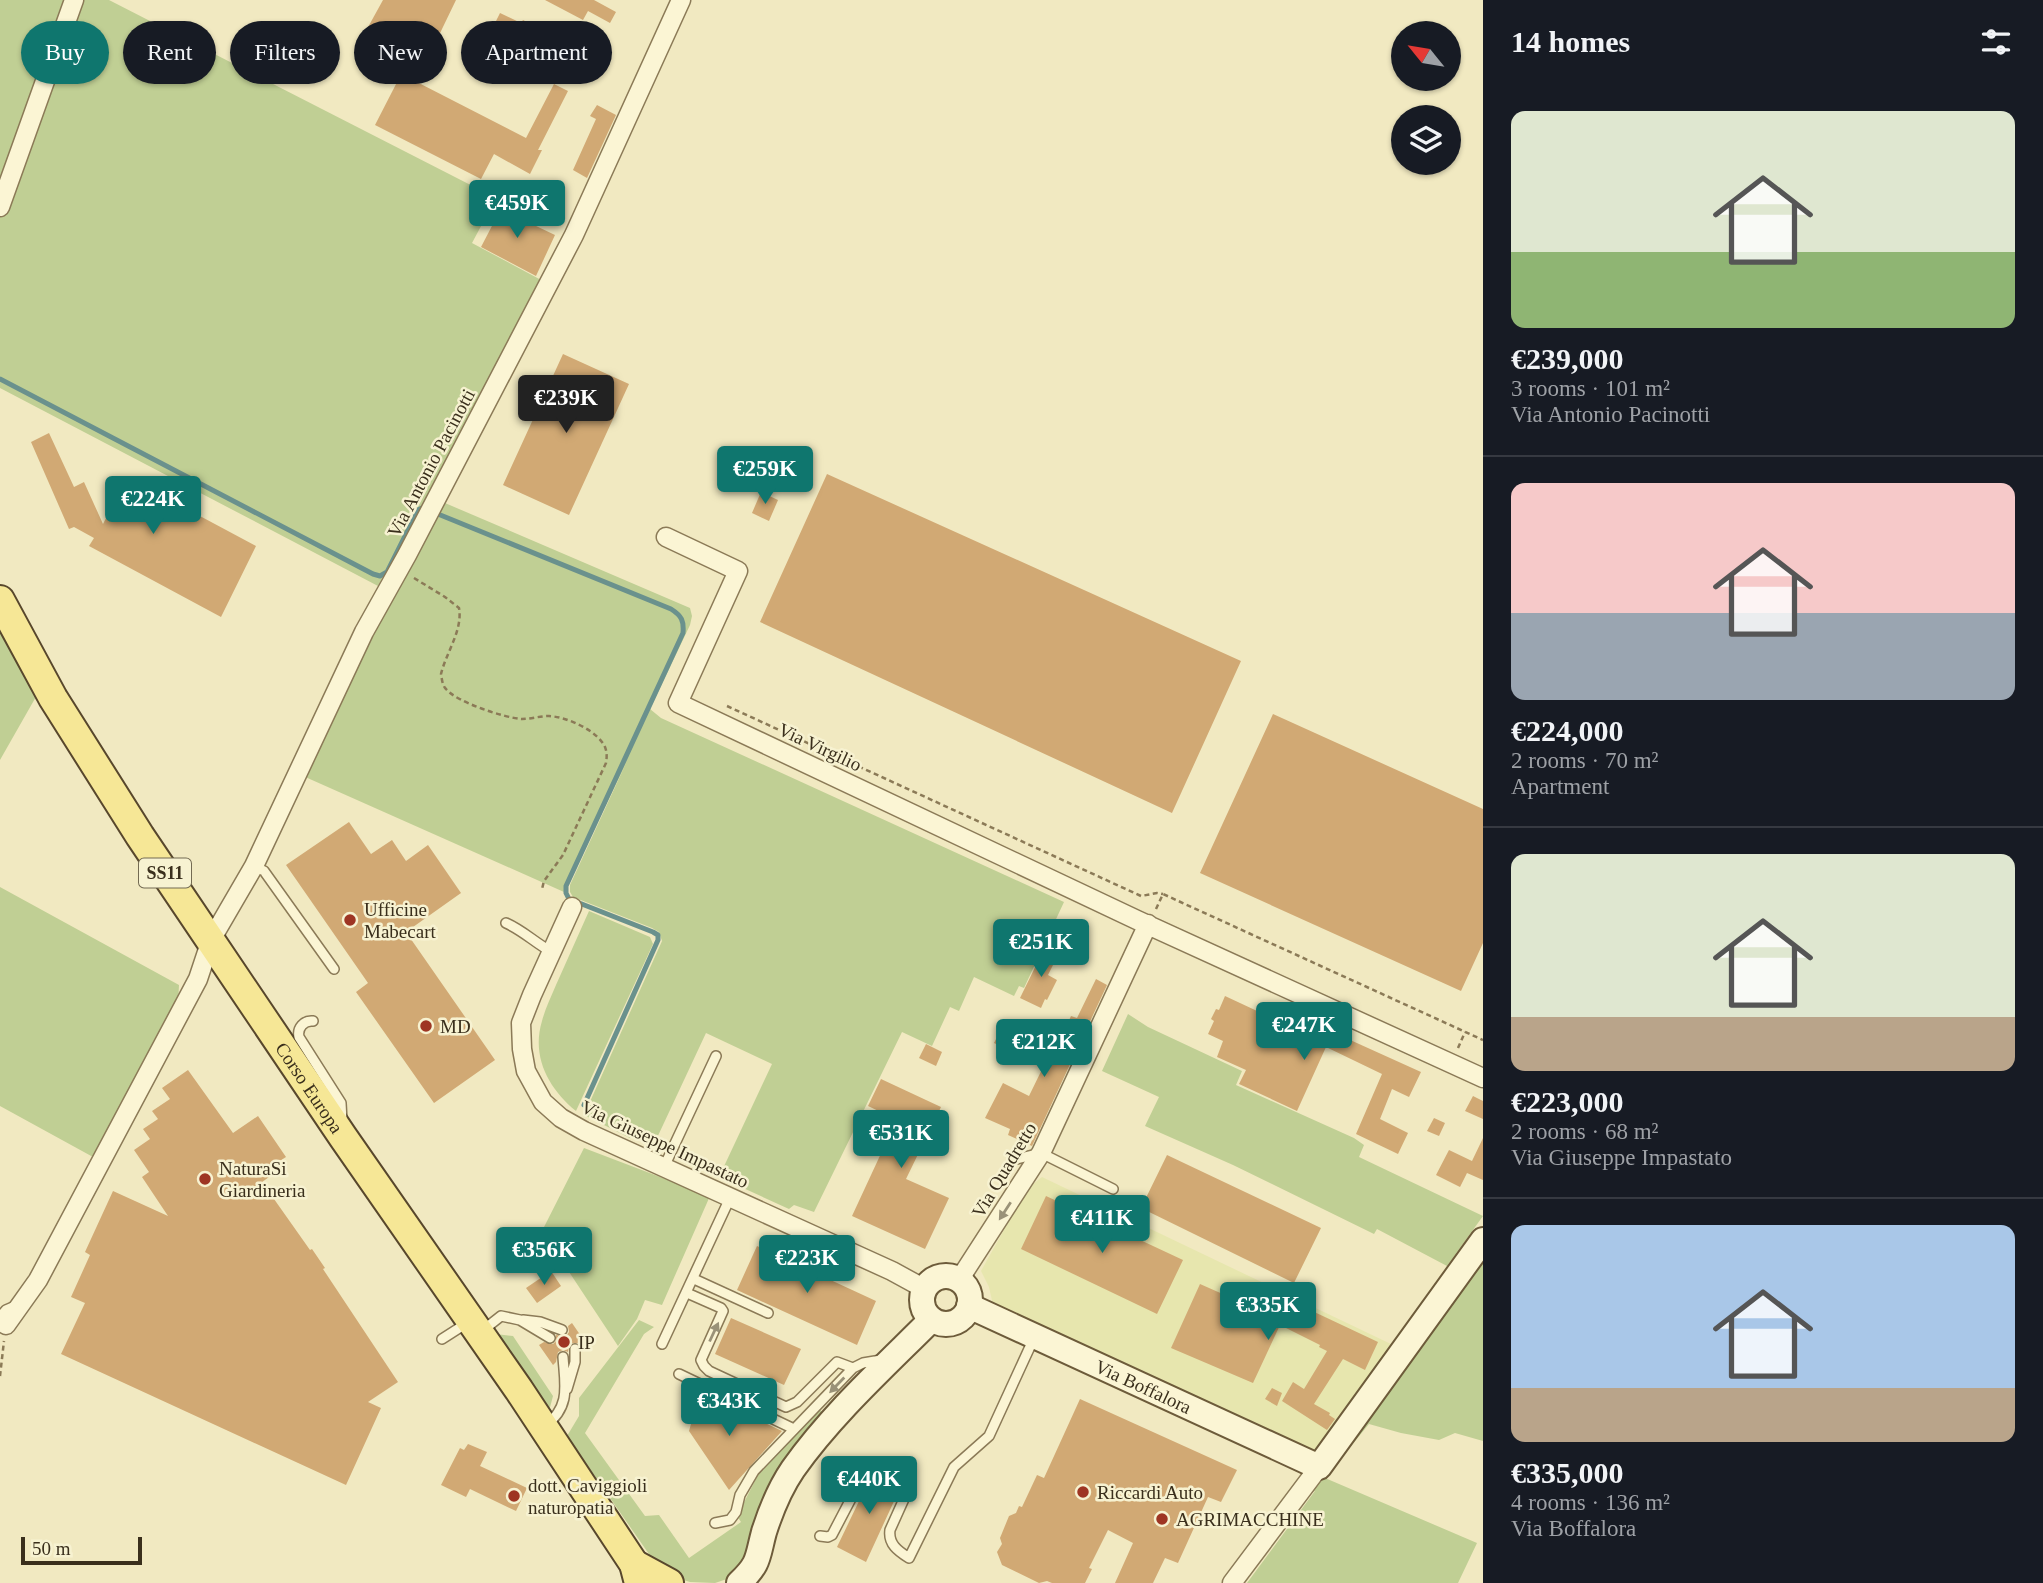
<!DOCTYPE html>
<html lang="en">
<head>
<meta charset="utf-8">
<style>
  body { margin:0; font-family:"Times New Roman",serif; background:#242831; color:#f1f3f6; height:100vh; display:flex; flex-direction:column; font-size:26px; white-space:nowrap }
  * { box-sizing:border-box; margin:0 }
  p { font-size:23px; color:#9ea1a6 }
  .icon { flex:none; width:38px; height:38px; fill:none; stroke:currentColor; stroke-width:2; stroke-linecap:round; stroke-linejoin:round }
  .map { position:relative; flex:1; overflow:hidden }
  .panel { display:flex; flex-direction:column; background:#171b24; width:560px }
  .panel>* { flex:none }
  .top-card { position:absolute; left:21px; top:21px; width:665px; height:63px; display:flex; gap:14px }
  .needle { width:46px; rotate:300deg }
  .buttons { position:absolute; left:1391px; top:21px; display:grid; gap:14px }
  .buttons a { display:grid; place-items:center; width:70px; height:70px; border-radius:50%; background:#171b24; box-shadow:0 2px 5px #0004; font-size:35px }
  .scale { position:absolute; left:21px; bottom:18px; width:121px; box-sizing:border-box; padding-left:7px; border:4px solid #3a2f1c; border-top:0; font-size:19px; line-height:24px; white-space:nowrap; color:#3a2f1c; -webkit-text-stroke:5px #f7f2d1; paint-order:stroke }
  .price { position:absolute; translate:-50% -60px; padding:0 16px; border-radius:7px; background:#0f766e; color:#fff; font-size:23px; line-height:46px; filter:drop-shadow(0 2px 4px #0008) }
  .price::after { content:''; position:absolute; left:50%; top:42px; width:21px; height:16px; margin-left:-10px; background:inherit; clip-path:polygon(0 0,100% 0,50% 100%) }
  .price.selected { background:#222; color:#fff }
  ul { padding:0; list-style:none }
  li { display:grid; align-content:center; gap:14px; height:371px; padding:0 28px }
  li+li { border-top:2px solid #363941 }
  li span { display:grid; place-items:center; height:217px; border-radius:14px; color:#555 }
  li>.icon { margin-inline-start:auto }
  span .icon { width:126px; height:126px; fill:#fffc; stroke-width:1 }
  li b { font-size:30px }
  h2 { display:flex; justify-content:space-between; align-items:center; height:84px; padding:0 28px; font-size:30px }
  .tag { padding:0 24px; border-radius:32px; background:#171b24; box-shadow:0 2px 5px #0004; font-size:24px; line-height:63px }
  .tag.selected { background:#0f766e; color:#fff }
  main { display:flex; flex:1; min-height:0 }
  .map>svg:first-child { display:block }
  .farmland { fill:#e7e6ae }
  .green { fill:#c0cf94 }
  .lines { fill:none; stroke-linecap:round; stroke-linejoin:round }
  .stream { stroke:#6a918d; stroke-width:5 }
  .building { fill:#d1a974 }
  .lane-casing { stroke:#8b7a57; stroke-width:12 }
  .street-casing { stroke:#8b7a57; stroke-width:21 }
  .secondary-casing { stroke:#6d5b3a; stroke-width:28 }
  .primary-casing { stroke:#58472c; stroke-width:32 }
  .path { stroke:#8b7a57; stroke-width:2.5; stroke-dasharray:5 3.5; stroke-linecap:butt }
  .lane { stroke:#fbf5d4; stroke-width:9 }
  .street { stroke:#fbf5d4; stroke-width:18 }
  .secondary { stroke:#fbf5d4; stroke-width:24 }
  .primary { stroke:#f6e796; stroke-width:28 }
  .oneway { fill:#9a9278 }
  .poi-dot { fill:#9e3523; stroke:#f7f2d1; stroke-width:2.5 }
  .labels { text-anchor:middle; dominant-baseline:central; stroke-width:5; stroke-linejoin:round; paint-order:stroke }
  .shield { fill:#f7f2d1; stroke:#736a52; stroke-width:2 }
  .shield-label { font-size:18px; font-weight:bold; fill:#3a2f1c }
  .street-label { font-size:19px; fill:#3a2f1c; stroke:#f7f2d1 }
  .poi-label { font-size:19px; fill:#3a2f1c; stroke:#f7f2d1; text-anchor:start }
</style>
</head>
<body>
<main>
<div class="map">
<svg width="1483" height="1583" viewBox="0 0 1483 1583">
  <rect width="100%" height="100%" fill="#f1e9c1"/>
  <path class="farmland" d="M1042 1177 1393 1345 1318 1455 993 1305 989 1287 981 1271 1027 1189Z"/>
  <path class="green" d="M0 0H109L496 198 472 243 543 281 378 586 0 388Z
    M438 500 690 608 692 616 690 625 650 709 661 718 1064 902 1024 988 1019 986 1014 996 974 977 959 1011 950 1007 932 1046 902 1032 814 1212 794 1205 789 1209 719 1177 772 1064 706 1033 656 1140 634 1130 630 1138 584 1115 662 941 659 932 652 928 573 897 570 892V885L627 761 564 892 303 776Z
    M0 623 37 695 0 760Z
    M0 887 179 985 178 1003 93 1157 0 1106Z
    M589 911 643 934 650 937 653 944 576 1111C549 1089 531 1057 542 1021 545 1009 551 997 556 985 567 960 578 936 589 911Z
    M1128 1014 1148 1027 1242 1071 1236 1085 1354 1138 1364 1145 1359 1157 1483 1216 1447 1266 1377 1229 1374 1234 1233 1165 1145 1126 1159 1097 1102 1071Z
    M584 1148 710 1196 662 1305 645 1300 637 1319 618 1346 542 1231Z
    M1483 1255V1441L1455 1433 1439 1440 1401 1433 1369 1424 1325 1478 1477 1543 1458 1583H1247L1315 1491 1312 1492Z
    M639 1320 654 1327 644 1334 585 1433 645 1516 659 1515 689 1558 741 1522 737 1516 758 1475 819 1409 822 1412 821 1421 748 1553 730 1578 715 1583 690 1582 677 1578 651 1557 567 1436 579 1416V1398Z
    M496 1334 513 1336 553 1396 549 1411Z"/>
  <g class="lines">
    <path class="stream" d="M0 379 373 574 380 576 387 572 418 510 424 507
      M433 512 671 609C682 616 684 621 683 633L566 886V893L569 899 653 932 658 935V940L584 1105"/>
  </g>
  <path class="building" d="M383 0H456L428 58 424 56 411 79 526 138 554 84 568 91 538 150H542L530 174 494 154 481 179 375 125 412 53 367 29Z
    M545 0H594L616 12 610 23 588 11 583 20Z
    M500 13 521 23 523 20 529 23 530 21 547 30 537 52 504 36V33L493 27Z
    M597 105 616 115 587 178 573 170 596 119 590 116Z
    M494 202 516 214 515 216 555 235 536 276 481 247 493 224 485 220Z
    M563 354 629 384 569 515 503 485Z
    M49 433 74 487 84 482 103 524 127 477 256 546 221 617 89 546 94 538 74 527 69 529 31 442Z
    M827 474 1241 661 1172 813 760 622Z
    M761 492 778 500 769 521 752 513Z
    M1273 714 1483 809V943L1461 991 1200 873Z
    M349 822 371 854 392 840 406 861 428 845 461 893 406 932 495 1060 434 1103 356 992 368 983 286 865Z
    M1046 945 1060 951 1048 975 1057 980 1047 1000 1045 999 1041 1008 1020 998Z
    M1096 979 1107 985 1032 1146 1008 1135 1010 1129 985 1118 1003 1083 1029 1096 1049 1055 1052 1057 1071 1016 1077 1018Z
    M1225 996 1270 1017 1275 1006 1421 1072 1409 1097 1392 1089 1380 1119 1408 1133 1398 1154 1356 1134 1382 1074 1326 1047 1297 1111 1239 1084 1246 1070 1217 1057 1223 1041 1208 1034 1214 1021 1211 1019 1216 1009 1219 1010Z
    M1001 1029 1023 1041 1017 1054 994 1043Z
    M926 1044 942 1052 936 1066 919 1058Z
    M188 1070 233 1133 258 1116 286 1157 278 1162 282 1168 262 1182 310 1250 312 1249 325 1268 323 1269 398 1382 368 1402 381 1408 346 1485 61 1354 85 1303 71 1297 90 1255 85 1252 113 1191 168 1216 142 1177 149 1172 134 1150 150 1139 143 1129 158 1119 152 1111 170 1099 162 1088Z
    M881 1079 941 1107 906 1179 949 1198 925 1249 852 1216 884 1147 879 1145 884 1134 881 1133 889 1116 868 1106Z
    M1473 1096 1483 1101V1119L1465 1111Z
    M1434 1118 1445 1123 1439 1136 1427 1131Z
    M1483 1138V1180L1467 1173 1460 1187 1436 1175 1449 1150 1472 1161Z
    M1167 1155 1321 1228 1294 1283 1141 1208Z
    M1046 1196 1183 1260 1157 1314 1021 1249Z
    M757 1246 876 1301 857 1345 737 1290Z
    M551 1271 561 1286 537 1303 526 1288Z
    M1200 1284 1252 1307 1258 1295 1287 1309 1291 1301 1378 1342 1365 1370 1343 1359 1314 1404 1330 1413 1329 1415 1335 1419 1327 1430 1282 1401 1293 1382 1304 1389 1327 1351 1319 1347 1320 1345 1280 1325 1253 1383 1171 1348Z
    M731 1318 801 1349 784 1385 715 1354Z
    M572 1323 585 1342 581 1345 578 1343H572L569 1346 568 1352 563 1350 558 1352 556 1362 553 1365 539 1345 544 1342 553 1344 556 1341V1335L566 1336 569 1332 568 1326Z
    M1272 1388 1282 1393 1277 1406 1265 1399Z
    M700 1392 782 1431 729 1490 689 1431Z
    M1080 1399 1237 1470 1221 1502 1208 1497 1178 1563 1165 1558 1153 1583H1115L1133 1543 1108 1530 1089 1568 1092 1569 1085 1583H1052L1047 1581 1039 1583 1002 1565 997 1552 1002 1544 1000 1538 1009 1516 1016 1513 1019 1506 1022 1507 1037 1475 1044 1478Z
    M468 1444 487 1452 480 1466 527 1488 516 1511 470 1489 466 1497 441 1485 460 1448 464 1450Z
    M878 1472 897 1482 901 1486 866 1562 837 1547 872 1474Z"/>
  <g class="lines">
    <defs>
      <path id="lane" d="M254 866 264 871 334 969
        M506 923C524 931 535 943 552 952
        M313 1021C304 1020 297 1028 299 1037L341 1103 342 1121
        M1017 1159 1041 1153 1113 1189
        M664 1167 716 1056
        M694 1279 768 1313
        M687 1293 721 1308 723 1311 701 1360 704 1366 709 1371 786 1407 797 1402 837 1362 853 1368
        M0 1317 6 1310 13 1307
        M523 1320 540 1322 562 1330
        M482 1331 501 1316 520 1320 550 1338
        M442 1339 467 1323
        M662 1344 730 1198
        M679 1374 794 1429
        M567 1389 575 1362V1349
        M545 1426C571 1407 565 1385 563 1357
        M715 1523 730 1520 736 1512 740 1495 754 1471 853 1368 863 1363 881 1360
        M820 1536 828 1537 832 1535 867 1468C880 1460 901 1471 908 1484V1490L890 1530C888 1544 898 1551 909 1558L954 1467 989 1436 1034 1338"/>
      <path id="street" d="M0 207 74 0
        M666 537 738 571 678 703 1137 920 1483 1078
        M572 907 532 995 521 1023 522 1049 526 1071 543 1102 561 1118 584 1131 892 1271 925 1289
        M959 1280 1041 1153 1148 924
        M6 1325 38 1280 198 979 211 940 254 866 364 632 407 555 574 235 681 0
        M1232 1583 1319 1467"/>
      <g id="secondary">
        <circle cx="946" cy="1300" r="24"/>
        <path id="s1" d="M969 1306 1319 1467 1483 1240"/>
        <path d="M739 1583C760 1563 757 1558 764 1532 771 1510 780 1488 793 1469 832 1414 884 1367 931 1320"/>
      </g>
      <g id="primary">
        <path id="s2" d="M0 600 53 698 140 836 343 1137 519 1390 634 1564 639 1583"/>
        <path d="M634 1564 669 1583"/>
      </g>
    </defs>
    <use href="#lane" class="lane-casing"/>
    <use href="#street" class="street-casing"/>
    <use href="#secondary" class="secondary-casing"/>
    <use href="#primary" class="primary-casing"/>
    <path class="path" d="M414 578 445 597 459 608C463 630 446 653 441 674 442 679 442 685 446 689 456 702 505 718 522 719 531 719 540 716 549 716 567 717 597 730 605 747 607 752 607 757 606 763L563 855 544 881 542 889
      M727 706 1141 896 1157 893 1163 894
      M1156 909 1163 894 1483 1040
      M1458 1048 1465 1032
      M0 1376 4 1341"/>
    <use href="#lane" class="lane"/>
    <use href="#street" class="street"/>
    <use href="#secondary" class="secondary"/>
    <use href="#primary" class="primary"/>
  </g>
  <defs><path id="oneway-solid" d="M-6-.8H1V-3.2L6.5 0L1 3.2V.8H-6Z" transform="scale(1.75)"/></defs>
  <g class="oneway">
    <use href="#oneway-solid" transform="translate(1005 1211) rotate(123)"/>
    <use href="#oneway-solid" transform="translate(714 1332) rotate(-65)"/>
    <use href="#oneway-solid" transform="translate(837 1385) rotate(134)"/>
  </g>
  <g class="poi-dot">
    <circle cx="350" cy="920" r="7"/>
    <circle cx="426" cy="1026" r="7"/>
    <circle cx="205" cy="1179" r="7"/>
    <circle cx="564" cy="1342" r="7"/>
    <circle cx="1083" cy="1492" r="7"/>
    <circle cx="514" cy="1496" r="7"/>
    <circle cx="1162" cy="1519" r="7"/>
  </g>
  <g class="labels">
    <rect class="shield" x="139" y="858.5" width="52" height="29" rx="5"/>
    <g class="shield-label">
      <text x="165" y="873">SS11</text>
    </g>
    <g class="street-label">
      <text transform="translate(431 463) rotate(-62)">Via Antonio Pacinotti</text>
      <text transform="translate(820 747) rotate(25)">Via Virgilio</text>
      <text stroke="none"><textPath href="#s2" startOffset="578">Corso Europa</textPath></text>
      <text transform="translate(665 1144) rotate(25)">Via Giuseppe Impastato</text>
      <text transform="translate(1004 1170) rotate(-59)">Via Quadretto</text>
      <text stroke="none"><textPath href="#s1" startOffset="192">Via Boffalora</textPath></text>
    </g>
    <g class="poi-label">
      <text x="364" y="909">Ufficine<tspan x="364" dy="22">Mabecart</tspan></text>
      <text x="440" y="1026">MD</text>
      <text x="219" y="1168">NaturaSi<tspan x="219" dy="22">Giardineria</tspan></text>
      <text x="578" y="1342">IP</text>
      <text x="528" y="1485">dott. Caviggioli<tspan x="528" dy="22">naturopatia</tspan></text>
      <text x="1097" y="1492">Riccardi Auto</text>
      <text x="1176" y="1519">AGRIMACCHINE</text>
    </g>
  </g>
</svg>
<div class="buttons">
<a><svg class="needle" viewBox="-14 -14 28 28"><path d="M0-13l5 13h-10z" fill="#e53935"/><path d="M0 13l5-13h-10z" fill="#9ea1a6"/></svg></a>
<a><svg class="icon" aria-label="layers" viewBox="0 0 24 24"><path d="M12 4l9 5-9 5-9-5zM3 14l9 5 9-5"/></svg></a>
</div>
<div class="scale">50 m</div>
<b class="price" style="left:517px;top:240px">€459K</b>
<b class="price selected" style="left:566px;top:435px">€239K</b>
<b class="price" style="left:765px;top:506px">€259K</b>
<b class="price" style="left:153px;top:536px">€224K</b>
<b class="price" style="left:1041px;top:979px">€251K</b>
<b class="price" style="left:1304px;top:1062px">€247K</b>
<b class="price" style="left:1044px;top:1079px">€212K</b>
<b class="price" style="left:901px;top:1170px">€531K</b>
<b class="price" style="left:1102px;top:1255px">€411K</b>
<b class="price" style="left:544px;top:1287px">€356K</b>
<b class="price" style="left:807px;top:1295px">€223K</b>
<b class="price" style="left:1268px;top:1342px">€335K</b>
<b class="price" style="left:729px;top:1438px">€343K</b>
<b class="price" style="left:869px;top:1516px">€440K</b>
<div class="top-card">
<a class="tag selected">Buy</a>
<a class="tag">Rent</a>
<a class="tag">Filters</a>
<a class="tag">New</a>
<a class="tag">Apartment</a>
</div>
</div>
<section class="panel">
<h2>14 homes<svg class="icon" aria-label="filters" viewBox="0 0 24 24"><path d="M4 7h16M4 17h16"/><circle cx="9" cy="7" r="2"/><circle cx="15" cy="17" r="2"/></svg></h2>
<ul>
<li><span style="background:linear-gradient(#dfe7d0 65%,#8fb573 0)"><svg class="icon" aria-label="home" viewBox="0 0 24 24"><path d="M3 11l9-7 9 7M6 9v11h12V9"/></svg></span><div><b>€239,000</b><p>3 rooms · 101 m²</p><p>Via Antonio Pacinotti</p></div></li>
<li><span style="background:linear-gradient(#f6c9c9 60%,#9aa5b1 0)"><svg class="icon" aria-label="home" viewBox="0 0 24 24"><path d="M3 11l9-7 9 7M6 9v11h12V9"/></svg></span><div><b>€224,000</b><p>2 rooms · 70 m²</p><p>Apartment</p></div></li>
<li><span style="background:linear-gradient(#dfe7d0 75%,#b9a48a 0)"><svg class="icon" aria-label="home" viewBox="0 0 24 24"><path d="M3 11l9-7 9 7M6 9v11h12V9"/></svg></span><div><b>€223,000</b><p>2 rooms · 68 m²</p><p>Via Giuseppe Impastato</p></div></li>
<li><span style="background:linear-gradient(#a9c7e8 75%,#b9a48a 0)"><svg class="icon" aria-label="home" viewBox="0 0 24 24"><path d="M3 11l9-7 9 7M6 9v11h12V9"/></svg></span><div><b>€335,000</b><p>4 rooms · 136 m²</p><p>Via Boffalora</p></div></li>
</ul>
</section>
</main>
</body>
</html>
